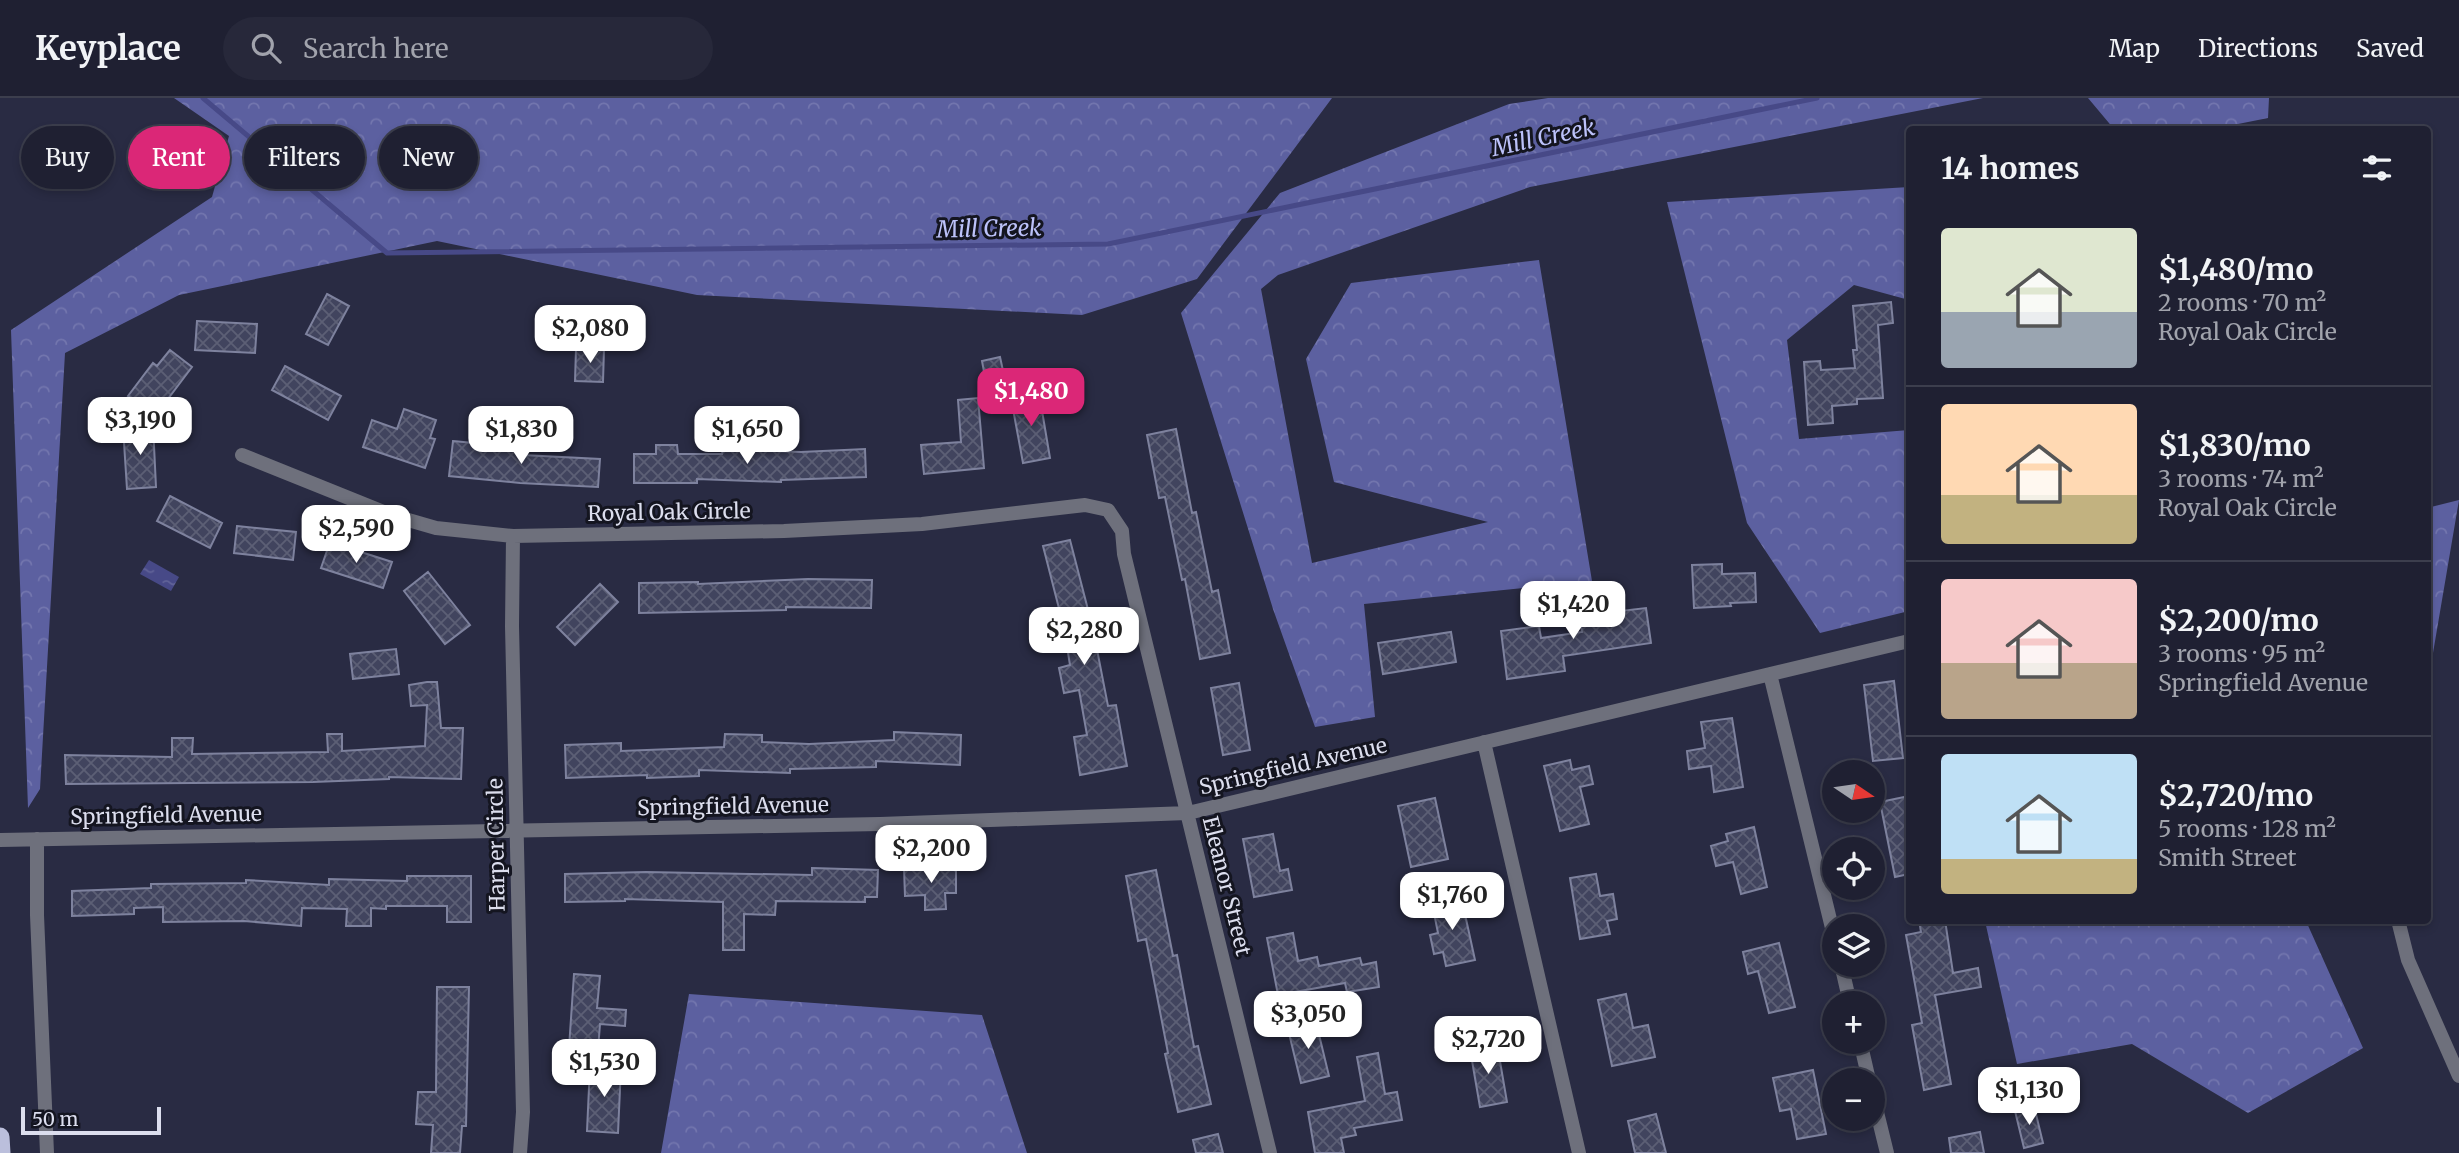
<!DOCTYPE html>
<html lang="en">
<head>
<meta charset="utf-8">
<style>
  body { margin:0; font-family:Merriweather,serif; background:#27283a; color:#f1f3f6; height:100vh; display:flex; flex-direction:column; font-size:26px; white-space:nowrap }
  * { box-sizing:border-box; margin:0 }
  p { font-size:23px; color:#a1a3ac }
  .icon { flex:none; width:38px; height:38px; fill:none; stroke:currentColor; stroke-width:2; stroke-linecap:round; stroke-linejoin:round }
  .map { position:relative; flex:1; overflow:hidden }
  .details { position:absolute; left:1906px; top:28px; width:525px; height:798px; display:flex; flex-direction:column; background:#1f2032; border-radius:7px; box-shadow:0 4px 10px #0003,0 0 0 2px #3c3e4d }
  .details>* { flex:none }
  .hud { position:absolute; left:21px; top:28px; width:665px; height:63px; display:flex; gap:14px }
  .needle { width:46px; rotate:103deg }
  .fabs { position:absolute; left:1822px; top:662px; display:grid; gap:14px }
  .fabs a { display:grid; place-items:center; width:63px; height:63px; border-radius:50%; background:#1f2032; box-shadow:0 4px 10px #0003,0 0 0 2px #3c3e4d; font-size:35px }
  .scale { position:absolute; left:21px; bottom:18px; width:140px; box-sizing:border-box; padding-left:7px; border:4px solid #dcdeee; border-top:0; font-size:19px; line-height:24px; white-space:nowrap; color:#dcdeee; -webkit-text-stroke:5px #141520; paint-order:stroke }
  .price { position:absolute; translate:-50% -60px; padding:0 16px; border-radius:14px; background:#fff; color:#222; font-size:23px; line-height:46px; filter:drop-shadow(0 2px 4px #0008) }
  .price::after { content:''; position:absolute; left:50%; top:42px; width:21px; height:16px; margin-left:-10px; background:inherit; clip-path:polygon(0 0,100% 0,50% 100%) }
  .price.current { background:#db2777; color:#fff }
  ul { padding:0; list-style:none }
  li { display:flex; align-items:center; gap:21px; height:175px; padding:0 35px }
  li+li { border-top:2px solid #3c3e4d }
  li span { display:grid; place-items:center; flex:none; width:196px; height:140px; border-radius:7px; color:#555 }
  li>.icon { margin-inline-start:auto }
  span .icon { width:84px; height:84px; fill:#fffc; stroke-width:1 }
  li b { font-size:30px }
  h2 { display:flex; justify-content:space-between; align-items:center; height:84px; padding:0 35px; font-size:30px }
  .chip { padding:0 24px; border-radius:32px; background:#1f2032; box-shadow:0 4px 10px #0003,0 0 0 2px #3c3e4d; font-size:24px; line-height:63px }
  .chip.current { background:#db2777; color:#fff }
  header { display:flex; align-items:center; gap:42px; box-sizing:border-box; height:98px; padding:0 35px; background:#1f2032; border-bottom:2px solid #3c3e4d }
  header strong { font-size:33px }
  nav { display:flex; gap:38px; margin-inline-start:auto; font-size:24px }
  .search { width:490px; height:63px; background:#27283a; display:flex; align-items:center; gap:18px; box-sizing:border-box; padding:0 24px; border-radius:38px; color:#a1a3ac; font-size:26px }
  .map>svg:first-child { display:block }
  .forest { fill:url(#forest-crowns) }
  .water { fill:url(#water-ripples) }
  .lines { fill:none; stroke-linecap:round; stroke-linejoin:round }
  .stream { stroke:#474987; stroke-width:5 }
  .building { fill:url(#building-cross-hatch); stroke:#7e829e; stroke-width:2 }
  .minor { stroke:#6e707c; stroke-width:14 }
  .trunk { stroke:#bbbfdc; stroke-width:19 }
  .labels { text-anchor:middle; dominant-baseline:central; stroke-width:6; stroke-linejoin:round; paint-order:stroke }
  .street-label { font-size:21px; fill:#dcdeee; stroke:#141520 }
  .water-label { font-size:23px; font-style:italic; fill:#bcc2fa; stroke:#141520 }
</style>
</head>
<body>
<header>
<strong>Keyplace</strong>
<div class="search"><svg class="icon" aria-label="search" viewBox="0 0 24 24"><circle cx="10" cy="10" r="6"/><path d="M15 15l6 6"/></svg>Search here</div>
<nav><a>Map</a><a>Directions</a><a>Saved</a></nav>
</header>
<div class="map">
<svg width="2459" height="1055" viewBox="0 0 2459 1055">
  <defs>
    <pattern id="forest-crowns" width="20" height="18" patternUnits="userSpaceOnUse" patternTransform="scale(1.75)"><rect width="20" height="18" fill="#5c60a0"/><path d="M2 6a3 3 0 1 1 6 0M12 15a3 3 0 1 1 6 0" fill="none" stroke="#7376ae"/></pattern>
    <pattern id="water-ripples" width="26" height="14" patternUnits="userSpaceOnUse" patternTransform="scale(1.75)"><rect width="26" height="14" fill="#474987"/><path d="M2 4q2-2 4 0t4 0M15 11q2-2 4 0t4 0" fill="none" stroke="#616398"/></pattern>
    <pattern id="building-cross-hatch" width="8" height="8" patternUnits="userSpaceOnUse" patternTransform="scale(1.75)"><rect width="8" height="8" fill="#41445e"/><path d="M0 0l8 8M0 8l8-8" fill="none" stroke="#5c5f75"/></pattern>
  </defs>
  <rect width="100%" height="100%" fill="#292b43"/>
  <path class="forest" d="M174 0H1332L1197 181 1082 217 697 197 437 143 179 197 65 255 40 691 28 710 11 232 212 99 229 38Z
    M1548 0H1983L1530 89 1278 177 1261 191 1312 465 1488 424 1334 384 1306 261 1351 185 1539 162 1592 483 1364 506 1375 619 1315 629 1273 511 1181 215 1280 95 1509 6Z
    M2088 0H2269L2268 20 2213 31H2114Z
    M1909 89V202L1854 187 1787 242 1799 341 1909 332V513L1820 535 1747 425 1667 104Z
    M2459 402 2433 555 2427 559V410Z
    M1985 823H2306L2363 950 2248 1015 2132 946 2017 966Z
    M689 896 982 917 1027 1055H661Z"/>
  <path class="water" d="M149 462 179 479 171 493 140 476Z"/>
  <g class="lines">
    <path class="stream" d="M203 0 387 155 1108 146 1817 0"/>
  </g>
  <path class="building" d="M327 196 349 208 328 247 306 236Z
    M1891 204 1893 225 1878 227 1883 300 1857 301V306L1832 308 1833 325 1808 327 1804 264 1820 263 1821 272 1855 270 1853 252H1857L1853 208Z
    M197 223 257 226 255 255 195 252Z
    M576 251H604L603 284 575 283Z
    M170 252 192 269 155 318 128 298 153 265 157 268Z
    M1000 259 1007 291 988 295 982 263Z
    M285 268 341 298 328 322 272 292Z
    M1039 295 1050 360 1023 365 1011 300Z
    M978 300 984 370 924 376 921 347 961 344 958 302Z
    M404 311 436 322 430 340 435 341 425 370 363 349 372 322 397 331Z
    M153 327 156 389 127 391 123 329Z
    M1176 331 1192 415 1196 414 1212 494 1218 492 1230 555 1200 561 1185 481 1182 482 1165 399 1159 400 1147 337Z
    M453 343 524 350 523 357 600 361 598 389 520 385 449 378Z
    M656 347H677L678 356H722L723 351 801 354 865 351 866 379 781 382V384L697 381V385H634V356H656Z
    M170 398 222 425 210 450 157 423Z
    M237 428 296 434 293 462 234 455Z
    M1070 442 1093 531 1108 608 1116 607 1127 668 1080 677 1074 639 1087 637 1079 592 1064 595 1059 570 1070 567 1064 530 1043 448Z
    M330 444 392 464 383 490 321 470Z
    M1722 466V476L1755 475 1756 504 1730 505 1731 508 1694 510 1692 467Z
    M428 474 470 527 445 546 404 493Z
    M808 481 872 482 871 510 786 509V512L639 515V485L698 484V486Z
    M600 486 618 504 575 547 557 529Z
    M1620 508 1621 513 1646 510 1651 545 1563 558 1565 573 1507 581 1501 533 1539 528 1541 540 1582 534 1579 514Z
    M1451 534 1456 564 1383 576 1378 545Z
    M396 551 399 576 353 581 350 556Z
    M1894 583 1903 660 1873 663 1864 587Z
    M427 584H437L441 630H463L461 681 389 679V681L313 684 66 686 65 657 172 659V640H193L192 656 328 654 327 636H342V653L425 648 427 607 411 608 409 587Z
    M1239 585 1250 652 1223 657 1211 590Z
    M1732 620 1743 689 1714 694 1711 668 1689 671 1687 653 1705 650 1701 624Z
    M894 634 961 637 960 667 876 663V669L790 671V675L699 672V678L647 680V677L566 680 565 647 621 645V653L724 649 725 636 762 637V644L809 646 894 642Z
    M1570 662 1572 672 1589 668 1593 686 1580 689 1589 726 1560 733 1544 668Z
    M1909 698V776L1895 779 1880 704Z
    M1435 700 1448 761 1411 769 1398 708Z
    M1754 729 1767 789 1741 796 1733 764 1716 768 1711 748 1728 743 1726 736Z
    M1273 736 1280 773 1288 771 1292 792 1254 799 1243 741Z
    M956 769V795H945L946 811 925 812V797L905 798 904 770Z
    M812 770 878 772 877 799H865V804L776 803 775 817 744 816V852H723V804L625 801V803L565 804V776L646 774 812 777Z
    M1156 772 1173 858 1177 857 1194 949 1198 948 1211 1006 1178 1014 1165 956 1168 955 1146 841 1138 843 1126 778Z
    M1596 776 1600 798 1613 796 1617 821 1607 823 1610 836 1580 841 1570 780Z
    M407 778H471V824H447V808H386V811L371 810V828H346L347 811 302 810 301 828 244 823 163 824V809L134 810V816L72 818V793L151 790V786L246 785V782L329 787V781L407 783Z
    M1461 798 1475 862 1446 868 1443 854 1434 856 1430 837 1438 835 1432 805Z
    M1919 822H1945L1953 875 1978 870 1981 889 1935 897 1951 986 1924 992 1912 927 1922 925 1906 837 1921 834Z
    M1293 835 1298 863 1317 859 1319 868 1360 860 1362 867 1376 864 1379 889 1347 894 1345 885 1278 897 1267 840Z
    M1779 845 1795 909 1769 915 1758 873 1748 876 1743 854Z
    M574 876 600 878 597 910 626 912 625 928 600 926 598 952 569 950Z
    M437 889H469L466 1028H462L460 1055H431L433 1027 416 1026 418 994H436Z
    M1626 896 1633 930 1648 927 1655 959 1612 968 1598 902Z
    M1315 920 1329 978 1301 985 1287 927Z
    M1497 946 1507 1004 1480 1009 1470 951Z
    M1378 955 1385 996 1397 994 1402 1022 1354 1030 1356 1037 1341 1040 1344 1055H1315L1308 1014 1365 1003 1357 959Z
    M590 968 621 969 618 1035 587 1033Z
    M1813 972 1826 1036 1797 1041 1791 1011 1780 1013 1773 980Z
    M2034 1008 2043 1045 2024 1050 2015 1013Z
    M1656 1016 1666 1055H1635L1628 1023Z
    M1980 1034 1984 1055H1951L1949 1040Z
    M1218 1036 1223 1055H1196L1193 1042Z"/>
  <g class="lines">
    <path class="minor" d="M242 357 391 417 436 430 513 438 784 433 922 426 1085 407 1108 412 1122 433 1124 456 1270 1055
      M513 438 512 528 523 1014 520 1055
      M1770 576 1834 838
      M1484 644 1579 1055
      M37 741V817L47 1055
      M0 742 880 726 1188 715 1909 543
      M2398 822 2408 862 2459 978
      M1841 866 1850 905
      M1860 943 1869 982
      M1872 994 1887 1055"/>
    <path class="trunk" d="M0 1039 1 1055"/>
  </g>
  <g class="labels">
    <g class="street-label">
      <text transform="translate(669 414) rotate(-1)">Royal Oak Circle</text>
      <text transform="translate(1293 668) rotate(-13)">Springfield Avenue</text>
      <text transform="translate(733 708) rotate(-1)">Springfield Avenue</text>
      <text transform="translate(166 717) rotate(-1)">Springfield Avenue</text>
      <text transform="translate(496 747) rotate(-91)">Harper Circle</text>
      <text transform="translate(1227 788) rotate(76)">Eleanor Street</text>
    </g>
    <g class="water-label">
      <text transform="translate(1543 39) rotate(-12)">Mill Creek</text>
      <text transform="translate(989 130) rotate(-1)">Mill Creek</text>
    </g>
  </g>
</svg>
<div class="fabs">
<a><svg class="needle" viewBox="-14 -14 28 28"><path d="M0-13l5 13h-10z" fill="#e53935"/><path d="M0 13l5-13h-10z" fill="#a1a3ac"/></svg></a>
<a><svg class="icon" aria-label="locate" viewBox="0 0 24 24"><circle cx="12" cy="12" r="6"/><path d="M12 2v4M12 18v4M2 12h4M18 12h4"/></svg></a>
<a><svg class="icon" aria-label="layers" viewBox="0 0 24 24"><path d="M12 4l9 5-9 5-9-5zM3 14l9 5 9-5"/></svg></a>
<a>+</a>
<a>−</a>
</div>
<div class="scale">50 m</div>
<b class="price" style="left:590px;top:267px">$2,080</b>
<b class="price current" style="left:1031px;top:330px">$1,480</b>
<b class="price" style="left:140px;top:359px">$3,190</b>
<b class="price" style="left:521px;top:368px">$1,830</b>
<b class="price" style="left:747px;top:368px">$1,650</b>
<b class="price" style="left:356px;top:467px">$2,590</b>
<b class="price" style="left:1573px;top:543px">$1,420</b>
<b class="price" style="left:1084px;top:569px">$2,280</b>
<b class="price" style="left:931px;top:787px">$2,200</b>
<b class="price" style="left:1452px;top:834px">$1,760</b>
<b class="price" style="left:1308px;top:953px">$3,050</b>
<b class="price" style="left:1488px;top:978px">$2,720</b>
<b class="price" style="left:604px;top:1001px">$1,530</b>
<b class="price" style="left:2029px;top:1029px">$1,130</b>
<div class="hud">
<a class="chip">Buy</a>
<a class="chip current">Rent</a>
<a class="chip">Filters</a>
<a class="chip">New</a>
</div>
<section class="details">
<h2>14 homes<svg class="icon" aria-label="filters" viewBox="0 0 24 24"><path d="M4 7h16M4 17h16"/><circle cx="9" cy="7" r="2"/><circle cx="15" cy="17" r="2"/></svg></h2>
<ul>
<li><span style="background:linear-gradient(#dfe7d0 60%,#9aa5b1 0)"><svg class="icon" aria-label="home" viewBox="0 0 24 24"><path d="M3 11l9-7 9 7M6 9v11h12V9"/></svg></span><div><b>$1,480/mo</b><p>2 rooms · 70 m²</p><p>Royal Oak Circle</p></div></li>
<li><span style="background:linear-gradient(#ffd9b3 65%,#c2b280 0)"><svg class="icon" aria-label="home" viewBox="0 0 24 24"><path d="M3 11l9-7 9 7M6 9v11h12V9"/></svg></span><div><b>$1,830/mo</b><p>3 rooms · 74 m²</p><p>Royal Oak Circle</p></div></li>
<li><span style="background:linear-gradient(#f6c9c9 60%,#b9a48a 0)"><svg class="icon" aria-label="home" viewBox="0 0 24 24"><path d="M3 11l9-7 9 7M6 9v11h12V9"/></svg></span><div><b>$2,200/mo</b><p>3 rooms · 95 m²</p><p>Springfield Avenue</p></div></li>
<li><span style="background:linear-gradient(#bfe0f5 75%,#c2b280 0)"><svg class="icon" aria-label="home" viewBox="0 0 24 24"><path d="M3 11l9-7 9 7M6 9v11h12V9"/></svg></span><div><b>$2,720/mo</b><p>5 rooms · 128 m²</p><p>Smith Street</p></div></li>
</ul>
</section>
</div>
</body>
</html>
